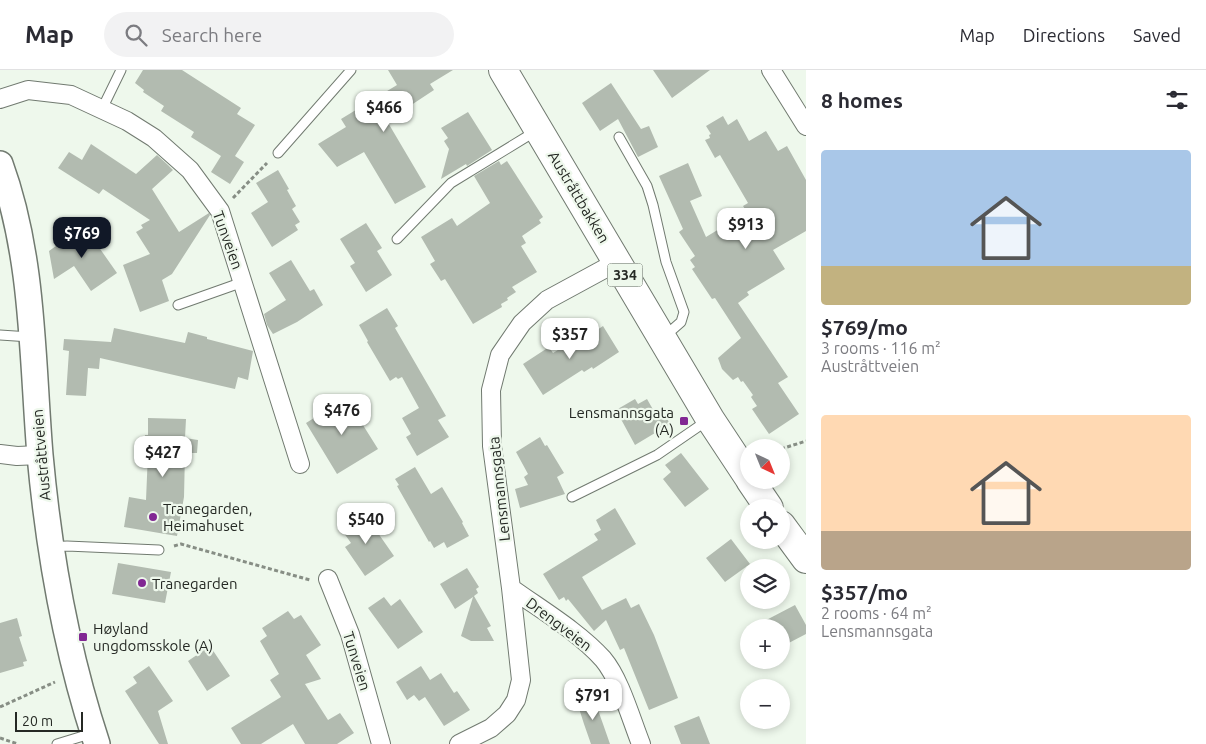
<!DOCTYPE html>
<html lang="en">
<head>
<meta charset="utf-8">
<style>
  body { margin:0; font-family:Ubuntu,sans-serif; background:#f2f2f3; color:#2b2b33; height:100vh; display:flex; flex-direction:column; font-size:19px; white-space:nowrap }
  * { box-sizing:border-box; margin:0 }
  p { font-size:16px; color:#7c7c81 }
  .icon { flex:none; width:28px; height:28px; fill:none; stroke:currentColor; stroke-width:2; stroke-linecap:round; stroke-linejoin:round }
  .map { position:relative; flex:1; overflow:hidden }
  .drawer { display:flex; flex-direction:column; background:#fff; width:400px }
  .drawer>* { flex:none }
  .needle { width:32px; rotate:137deg }
  .fabs { position:absolute; left:740px; top:369px; display:grid; gap:10px }
  .fabs a { display:grid; place-items:center; width:50px; height:50px; border-radius:50%; background:#fff; box-shadow:0 2px 8px #0003; font-size:25px }
  .scale { position:absolute; left:15px; bottom:12px; width:68px; box-sizing:border-box; padding-left:5px; border:2px solid #252924; border-top:0; font-size:14px; line-height:18px; white-space:nowrap; color:#252924; -webkit-text-stroke:4px #eef8ec; paint-order:stroke }
  .price { position:absolute; translate:-50% -42px; padding:0 11px; border-radius:10px; background:#fff; color:#222; font-size:16px; line-height:32px; filter:drop-shadow(0 1px 2px #0008) }
  .price::after { content:''; position:absolute; left:50%; top:30px; width:15px; height:11px; margin-left:-8px; background:inherit; clip-path:polygon(0 0,100% 0,50% 100%) }
  .price.on { background:#111827; color:#fff }
  ul { padding:0; list-style:none }
  li { display:grid; align-content:center; gap:10px; height:265px; padding:0 15px }
  li span { display:grid; place-items:center; height:155px; border-radius:5px; color:#555 }
  li>.icon { margin-inline-start:auto }
  span .icon { width:90px; height:90px; fill:#fffc; stroke-width:1 }
  li b { font-size:21px }
  h2 { display:flex; justify-content:space-between; align-items:center; height:60px; padding:0 15px; font-size:21px }
  header { display:flex; align-items:center; gap:30px; box-sizing:border-box; height:70px; padding:0 25px; background:#fff; border-bottom:1px solid #e1e1e2 }
  header strong { font-size:24px }
  nav { display:flex; gap:28px; margin-inline-start:auto; font-size:18px }
  .search { width:350px; height:45px; background:#f2f2f3; display:flex; align-items:center; gap:12px; box-sizing:border-box; padding:0 18px; border-radius:28px; color:#7c7c81; font-size:19px }
  main { display:flex; flex:1; min-height:0 }
  .map>svg:first-child { display:block }
  .building { fill:#b2bbb0 }
  .lines { fill:none; stroke-linecap:round; stroke-linejoin:round }
  .service-casing { stroke:#717a70; stroke-width:11 }
  .minor-casing { stroke:#717a70; stroke-width:20 }
  .secondary-casing { stroke:#717a70; stroke-width:28 }
  .primary-casing { stroke:#717a70; stroke-width:30 }
  .path { stroke:#878e85; stroke-width:3; stroke-dasharray:4 2.5; stroke-linecap:butt }
  .service { stroke:#fff; stroke-width:9 }
  .minor { stroke:#fff; stroke-width:18 }
  .secondary { stroke:#fff; stroke-width:25 }
  .primary { stroke:#fff; stroke-width:28 }
  .poi-dot { fill:#812793; stroke:#eef8ec; stroke-width:2 }
  .labels { text-anchor:middle; dominant-baseline:central; stroke-width:4.5; stroke-linejoin:round; paint-order:stroke }
  .shield { fill:#eef8ec; stroke:#616760; stroke-width:1 }
  .shield-label { font-size:14px; font-weight:bold; fill:#252924 }
  .street-label { font-size:15px; fill:#252924; stroke:#eef8ec }
  .poi-label { font-size:15px; fill:#252924; stroke:#eef8ec; text-anchor:start }
</style>
</head>
<body>
<header>
<strong>Map</strong>
<div class="search"><svg class="icon" aria-label="search" viewBox="0 0 24 24"><circle cx="10" cy="10" r="6"/><path d="M15 15l6 6"/></svg>Search here</div>
<nav><a>Map</a><a>Directions</a><a>Saved</a></nav>
</header>
<main>
<div class="map">
<svg width="806" height="674" viewBox="0 0 806 674">
  <rect width="100%" height="100%" fill="#eef8ec"/>
  <path class="building" d="M143 0H182L241 38 237 44 255 55 235 86 244 92 230 114 211 102 221 86 191 67 194 62 161 41 164 36 143 22 144 20 135 13Z
    M388 0H453L430 14 434 20 387 51 426 117 395 134 364 82 337 97 318 74 346 57 341 49 397 15Z
    M653 0H710L672 28Z
    M611 13 641 59 649 56 658 77 638 87 618 49 600 61 582 33Z
    M468 42 492 80 467 96 466 94 441 109 449 79 444 71 448 68 441 58Z
    M723 46 728 55 737 49 749 71 766 61 778 81 787 76 806 110V161L773 180 785 199 747 222 749 225 738 233 788 307 778 313 799 344 769 364 752 339 757 336 751 327 753 325 743 311 741 312 738 307 733 310 722 299 718 288 741 268 715 228 712 229 692 199 695 197 690 190 695 186 679 162 683 159 659 106 688 93 702 126 690 131 706 167 747 142 743 136 748 133 720 85 715 88 705 70 710 68 709 65 711 64 706 56Z
    M91 74 136 104 157 85 168 95 173 100 152 119 179 162 209 143 210 145 172 204 162 210 169 231 140 242 123 195 150 184 136 162 143 158 141 155 150 150 103 119 99 124 58 98 69 82 82 90Z
    M499 91 501 95 507 91 543 147 539 150 541 153 522 166 526 173 521 176 537 202 512 217 516 222 507 228 508 230 501 234 502 237 473 254 445 209 441 211 430 194 435 191 421 167 452 148 457 156 490 133 474 106Z
    M278 100 289 119 287 120 296 136 292 139 300 152 295 155 298 160 272 177 251 143 268 132 256 113Z
    M366 153 382 178 377 181 392 205 366 222 350 196 355 193 340 169Z
    M84 156 117 203 91 221 74 196 54 209 49 181Z
    M291 190 310 221 314 219 323 235 297 252 273 264 267 255 264 244 286 230 269 203Z
    M387 238 398 256 395 258 446 346 438 350 449 367 417 386 406 367 411 364 402 348 419 338 402 307 398 309 396 307 390 311 367 272 368 271 359 255Z
    M603 256 619 282 593 299 592 297 584 302 582 300 543 325 523 294 549 277 553 283 586 263 588 266Z
    M114 258 185 273 188 262 207 267V269L253 281 248 310 238 307 235 319 100 288 99 299 88 298 86 326 66 325 69 281 63 280 64 269 111 272Z
    M346 328 378 379 337 404 306 353Z
    M635 329 638 334 647 329 655 343 662 339 670 354 635 375 616 340Z
    M148 348 186 349 185 368 198 370 197 383H185L184 427 177 466 124 457 129 427 146 430 148 383 144 382 145 365H148Z
    M540 367 545 376 547 375 564 403 557 407 565 424 520 438 515 419 528 415 524 407 528 404 516 382Z
    M681 383 709 419 685 437 663 409 671 402 665 395Z
    M415 397 431 424 442 417 463 452 462 453 469 466 447 478 444 472 434 478 430 471 429 472 397 416 399 415 395 409Z
    M615 438 636 474 582 507 602 540 626 528 631 538 639 534 654 565 678 628 649 640 624 578 620 580 606 550 594 561 568 529 566 531 564 527 559 530 543 504 598 470 594 464 601 460 596 450Z
    M364 443 394 486 365 506 345 477 351 473 341 459Z
    M731 469 750 494 725 512 706 488Z
    M118 493 171 502 165 533 112 524Z
    M467 498 479 517 476 519 478 523 474 526 491 556 487 558 494 571H471L461 566 473 527 455 539 440 514Z
    M384 527 391 536 400 529 423 562 398 579 368 538Z
    M795 535 806 555V564L781 577V558H751Z
    M288 541 294 549 301 545 321 575 306 585 321 609 305 614 328 650 340 643 354 663 337 674H305L293 654 261 674H241L231 658 281 627 270 610 279 604 260 571 267 566 262 558Z
    M17 548 22 566 19 567 27 591 23 592 24 596 0 603V553Z
    M210 576 230 606 207 621 188 591Z
    M149 596 173 631 158 641 168 674H159L125 621 137 613 133 607Z
    M421 596 430 610 441 603 454 623 457 621 470 640 444 656 425 627 419 631 414 625 407 630 396 612Z
    M593 626 603 654 610 674H591L584 654 576 629Z
    M699 646 710 674H681L674 656Z"/>
  <g class="lines">
    <defs>
      <path id="service" d="M102 39 121 0
        M619 67 647 116 653 135 666 192 684 242 681 252 665 266
        M278 83 351 0
        M397 169 451 113 536 61
        M178 235 243 212
        M0 265 30 267
        M572 427 657 385 708 350
        M52 477 67 476 159 480
        M57 674 93 663"/>
      <path id="minor" d="M771 0 806 56
        M0 29 28 20 71 25 127 51 154 68 190 100 220 141 300 394
        M0 384 17 386 40 385
        M328 509 350 564 381 674
        M511 518C540 539 579 562 603 589 620 609 631 649 641 674
        M459 674 491 658 507 644 516 630 521 610 511 518 492 376 491 320 500 285 522 253 547 230 617 192"/>
      <path id="secondary" d="M0 94C34 187 32 288 40 385 49 484 66 580 97 674"/>
      <path id="primary" d="M503 0 710 349 749 408
        M750 410 769 438
        M781 455 806 489"/>
    </defs>
    <use href="#service" class="service-casing"/>
    <use href="#minor" class="minor-casing"/>
    <use href="#secondary" class="secondary-casing"/>
    <use href="#primary" class="primary-casing"/>
    <path class="path" d="M233 128 267 93
      M781 379 806 371
      M174 476 181 474 310 510
      M0 637 55 612
      M0 668 18 674"/>
    <use href="#service" class="service"/>
    <use href="#minor" class="minor"/>
    <use href="#secondary" class="secondary"/>
    <use href="#primary" class="primary"/>
  </g>
  <g class="poi-dot">
    <rect x="679" y="346" width="10" height="10" rx="2.5"/>
    <circle cx="153" cy="447" r="5"/>
    <circle cx="142" cy="513" r="5"/>
    <rect x="78" y="562" width="10" height="10" rx="2.5"/>
  </g>
  <g class="labels">
    <rect class="shield" x="607.5" y="193.5" width="35" height="23" rx="4"/>
    <g class="shield-label">
      <text x="625" y="205">334</text>
    </g>
    <g class="street-label">
      <text transform="translate(579 127) rotate(59)">Austråttbakken</text>
      <text transform="translate(228 170) rotate(70)">Tunveien</text>
      <text transform="translate(41 385) rotate(-95)">Austråttveien</text>
      <text transform="translate(499 419) rotate(-96)">Lensmannsgata</text>
      <text transform="translate(559 554) rotate(37)">Drengveien</text>
      <text transform="translate(357 591) rotate(73)">Tunveien</text>
    </g>
    <g class="poi-label">
      <text x="674" y="342" text-anchor="end">Lensmannsgata<tspan x="674" dy="17">(A)</tspan></text>
      <text x="163" y="438">Tranegarden,<tspan x="163" dy="17">Heimahuset</tspan></text>
      <text x="152" y="513">Tranegarden</text>
      <text x="93" y="558">Høyland<tspan x="93" dy="17">ungdomsskole (A)</tspan></text>
    </g>
  </g>
</svg>
<div class="fabs">
<a><svg class="needle" viewBox="-14 -14 28 28"><path d="M0-13l5 13h-10z" fill="#e53935"/><path d="M0 13l5-13h-10z" fill="#7c7c81"/></svg></a>
<a><svg class="icon" aria-label="locate" viewBox="0 0 24 24"><circle cx="12" cy="12" r="6"/><path d="M12 2v4M12 18v4M2 12h4M18 12h4"/></svg></a>
<a><svg class="icon" aria-label="layers" viewBox="0 0 24 24"><path d="M12 4l9 5-9 5-9-5zM3 14l9 5 9-5"/></svg></a>
<a>+</a>
<a>−</a>
</div>
<div class="scale">20 m</div>
<b class="price" style="left:384px;top:63px">$466</b>
<b class="price" style="left:746px;top:180px">$913</b>
<b class="price on" style="left:82px;top:189px">$769</b>
<b class="price" style="left:570px;top:290px">$357</b>
<b class="price" style="left:342px;top:366px">$476</b>
<b class="price" style="left:163px;top:408px">$427</b>
<b class="price" style="left:366px;top:475px">$540</b>
<b class="price" style="left:593px;top:651px">$791</b>
</div>
<section class="drawer">
<h2>8 homes<svg class="icon" aria-label="filters" viewBox="0 0 24 24"><path d="M4 7h16M4 17h16"/><circle cx="9" cy="7" r="2"/><circle cx="15" cy="17" r="2"/></svg></h2>
<ul>
<li><span style="background:linear-gradient(#a9c7e8 75%,#c2b280 0)"><svg class="icon" aria-label="home" viewBox="0 0 24 24"><path d="M3 11l9-7 9 7M6 9v11h12V9"/></svg></span><div><b>$769/mo</b><p>3 rooms · 116 m²</p><p>Austråttveien</p></div></li>
<li><span style="background:linear-gradient(#ffd9b3 75%,#b9a48a 0)"><svg class="icon" aria-label="home" viewBox="0 0 24 24"><path d="M3 11l9-7 9 7M6 9v11h12V9"/></svg></span><div><b>$357/mo</b><p>2 rooms · 64 m²</p><p>Lensmannsgata</p></div></li>
</ul>
</section>
</main>
</body>
</html>
